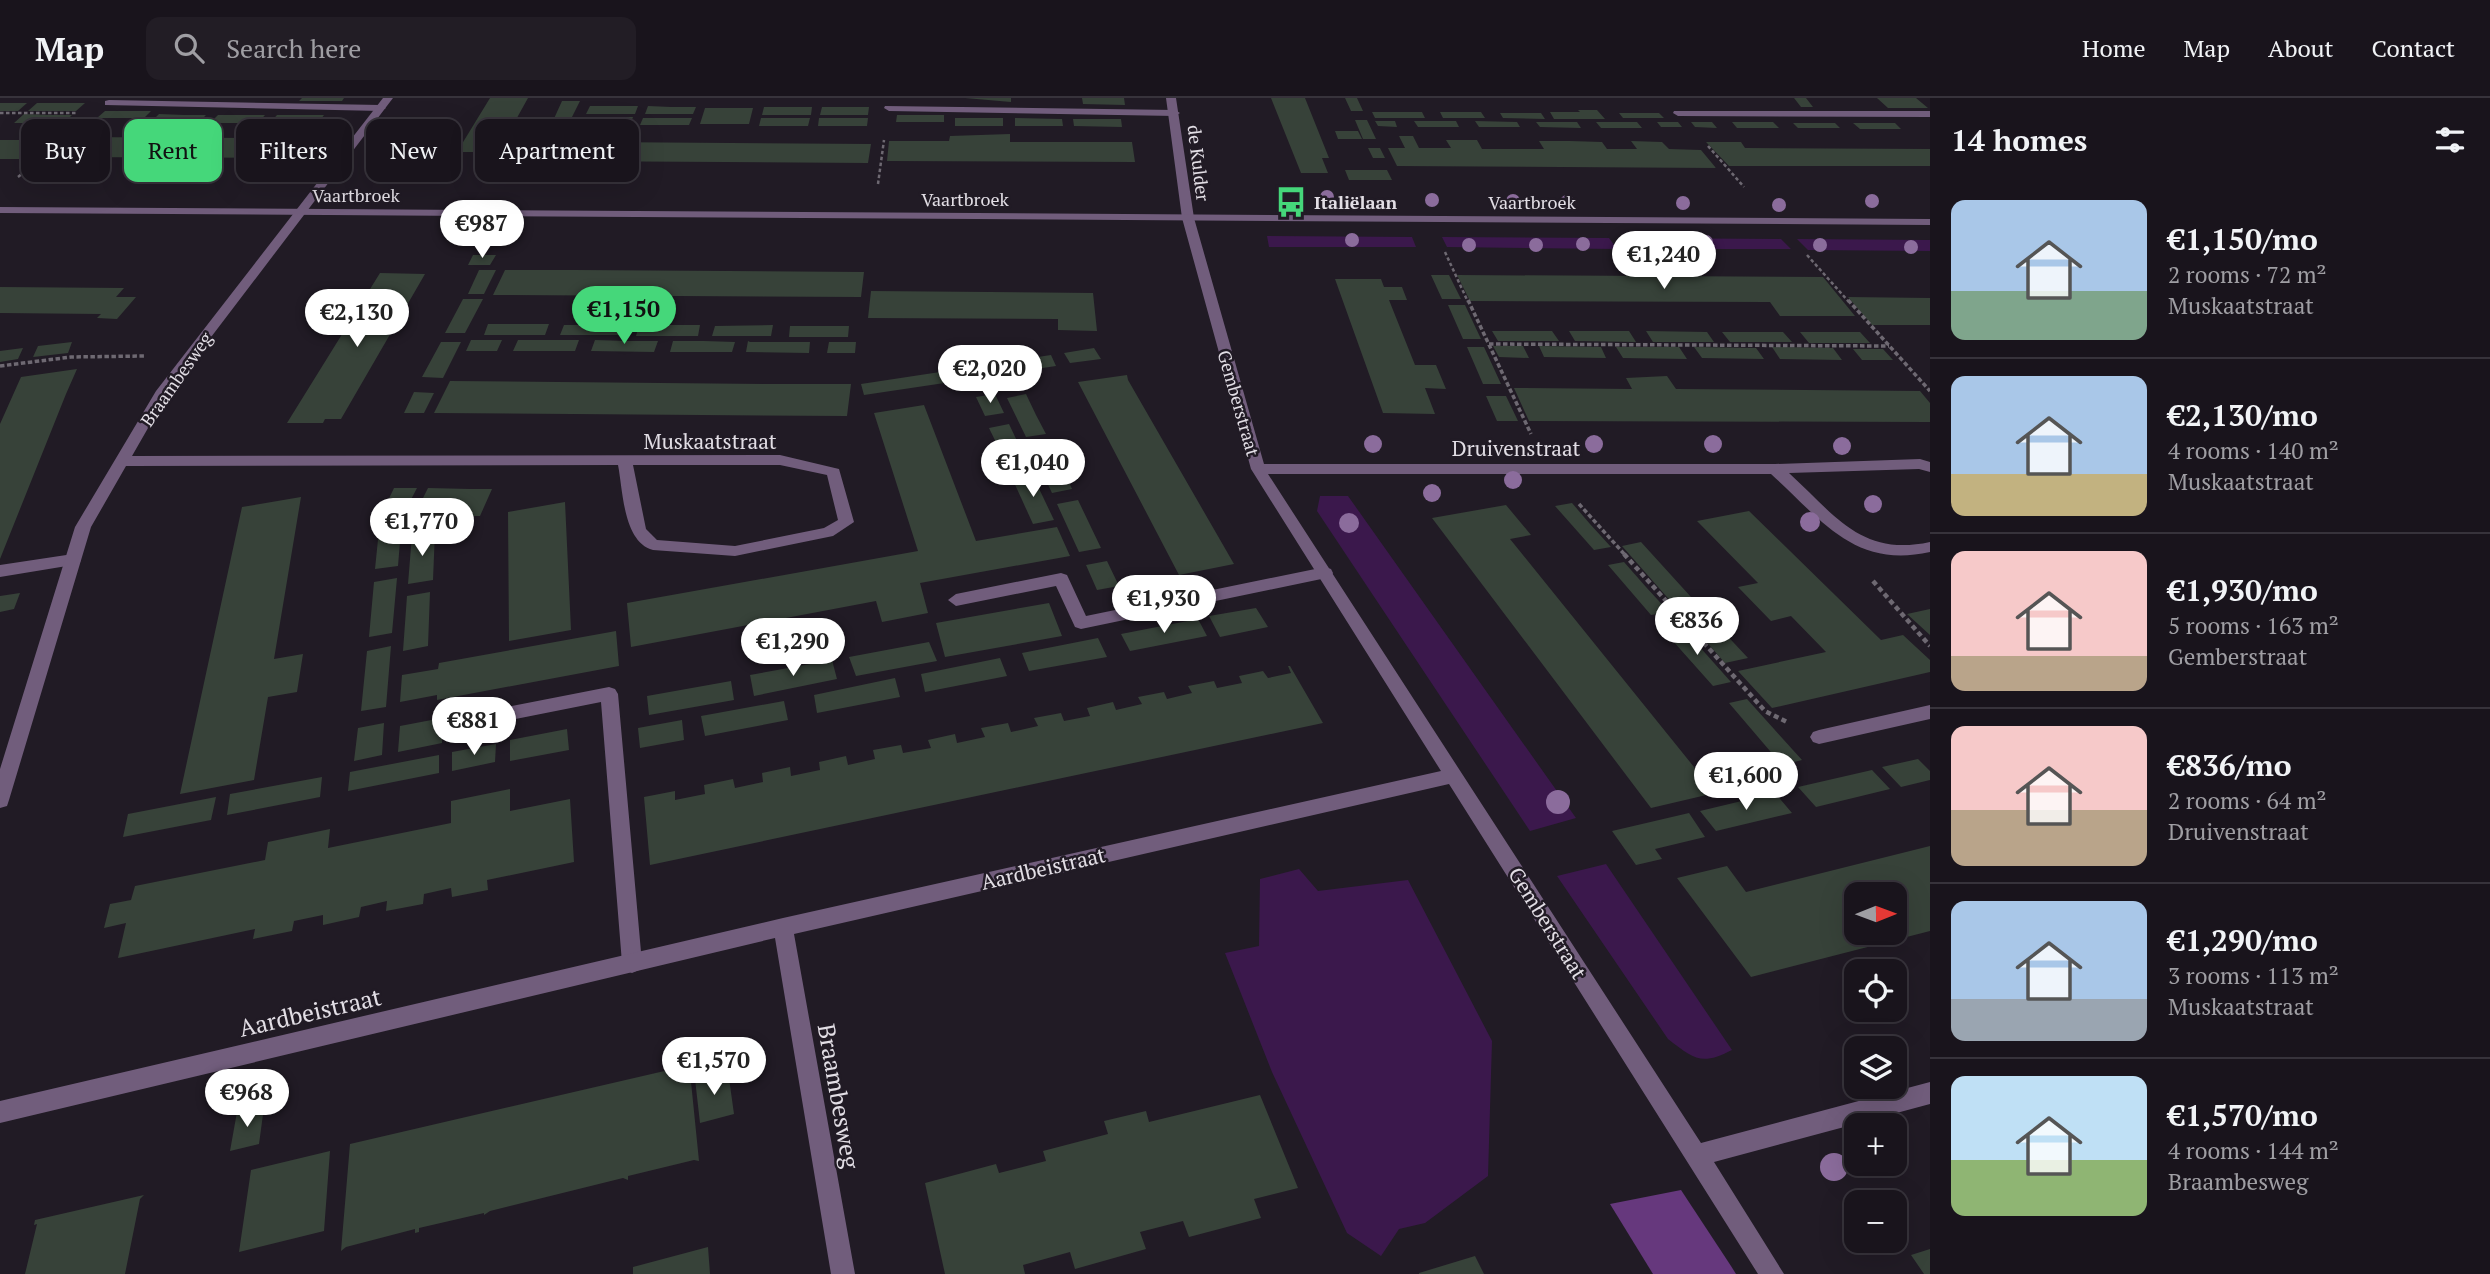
<!DOCTYPE html>
<html lang="en">
<head>
<meta charset="utf-8">
<style>
  body { margin:0; font-family:"PT Serif",serif; background:#221d25; color:#f1f3f6; height:100vh; display:flex; flex-direction:column; font-size:26px; white-space:nowrap }
  * { box-sizing:border-box; margin:0 }
  p { font-size:23px; color:#9f9ea3 }
  .icon { flex:none; width:38px; height:38px; fill:none; stroke:currentColor; stroke-width:2; stroke-linecap:round; stroke-linejoin:round }
  .map { position:relative; flex:1; overflow:hidden }
  .panel { display:flex; flex-direction:column; background:#19141c; width:560px }
  .panel>* { flex:none }
  .top-card { position:absolute; left:21px; top:21px; width:665px; height:63px; display:flex; gap:14px }
  .needle { width:46px; rotate:89deg }
  .buttons { position:absolute; left:1844px; top:784px; display:grid; gap:14px }
  .buttons a { display:grid; place-items:center; width:63px; height:63px; border-radius:14px; background:#19141c; box-shadow:0 7px 28px #0002,0 0 0 2px #37333b; font-size:35px }
  .price { position:absolute; translate:-50% -60px; padding:0 16px; border-radius:24px; background:#fff; color:#222; font-size:23px; line-height:46px; filter:drop-shadow(0 2px 4px #0008) }
  .price::after { content:''; position:absolute; left:50%; top:42px; width:21px; height:16px; margin-left:-10px; background:inherit; clip-path:polygon(0 0,100% 0,50% 100%) }
  .price.active { background:#45d77a; color:#111 }
  ul { padding:0; list-style:none }
  li { display:flex; align-items:center; gap:21px; height:175px; padding:0 21px }
  li+li { border-top:2px solid #37333b }
  li span { display:grid; place-items:center; flex:none; width:196px; height:140px; border-radius:14px; color:#555 }
  li>.icon { margin-inline-start:auto }
  span .icon { width:84px; height:84px; fill:#fffc; stroke-width:1 }
  li b { font-size:30px }
  h2 { display:flex; justify-content:space-between; align-items:center; height:84px; padding:0 21px; font-size:30px }
  .tag { padding:0 24px; border-radius:14px; background:#19141c; box-shadow:0 7px 28px #0002,0 0 0 2px #37333b; font-size:24px; line-height:63px }
  .tag.active { background:#45d77a; color:#111 }
  header { display:flex; align-items:center; gap:42px; box-sizing:border-box; height:98px; padding:0 35px; background:#19141c; border-bottom:2px solid #37333b }
  header strong { font-size:33px }
  nav { display:flex; gap:38px; margin-inline-start:auto; font-size:24px }
  .search { width:490px; height:63px; background:#221d25; display:flex; align-items:center; gap:18px; box-sizing:border-box; padding:0 24px; border-radius:14px; color:#9f9ea3; font-size:26px }
  main { display:flex; flex:1; min-height:0 }
  .map>svg:first-child { display:block }
  .green { fill:#3b184c }
  .forest { fill:#66387d }
  .building { fill:#374239; fill-rule:evenodd }
  .lines { fill:none; stroke-linecap:round; stroke-linejoin:round }
  .path-far2 { stroke:#6e6972; stroke-width:2.5; stroke-dasharray:3.5 2.5; stroke-linecap:butt }
  .path-far1 { stroke:#6e6972; stroke-width:3.5; stroke-dasharray:4.5 2.5; stroke-linecap:butt }
  .path { stroke:#6e6972; stroke-width:4.5; stroke-dasharray:5 3.5; stroke-linecap:butt }
  .service { fill:#715d7c; fill-rule:evenodd }
  .minor { fill:#715d7c; fill-rule:evenodd }
  .tertiary { fill:#715d7c; fill-rule:evenodd }
  .tree { fill:#8b6c9c }
  .labels { text-anchor:middle; dominant-baseline:central; stroke-width:5; stroke-linejoin:round; paint-order:stroke }
  .far-street-label { font-size:18px; fill:#e2dee5; stroke:#211b25 }
  .far-poi-label { font-size:18px; font-weight:bold; fill:#e2dee5; stroke:#211b25; text-anchor:start }
  .street-label { font-size:21px; fill:#e2dee5; stroke:#211b25 }
  .near-street-label { font-size:24px; fill:#e2dee5; stroke:#211b25 }
</style>
</head>
<body>
<header>
<strong>Map</strong>
<div class="search"><svg class="icon" aria-label="search" viewBox="0 0 24 24"><circle cx="10" cy="10" r="6"/><path d="M15 15l6 6"/></svg>Search here</div>
<nav><a>Home</a><a>Map</a><a>About</a><a>Contact</a></nav>
</header>
<main>
<div class="map">
<svg width="1930" height="1176" viewBox="0 0 1930 1176">
  <rect width="100%" height="100%" fill="#211b25"/>
  <path class="green" d="M1267 138 1412 139 1416 149H1269Z
    M1442 139 1609 140 1617 151 1447 149Z
    M1628 140 1781 141 1791 151H1636L1628 146Z
    M1797 141 1930 142V153L1808 152Z
    M1320 398H1348L1576 720 1530 733 1317 413Z
    M1606 766 1732 952C1701 968 1694 961 1668 941L1557 778Z
    M1299 771 1318 793 1408 782 1492 943 1488 1078 1425 1125 1399 1131 1381 1158 1347 1135 1272 974 1225 855 1259 848 1260 781Z"/>
  <path class="forest" d="M1681 1092 1731 1168 1736 1176H1653L1610 1106Z"/>
  <path class="building" d="M302 0H344L342 3H299Z
    M490 0H528L498 54H457Z
    M965 0H1011V4Z
    M1082 0H1124L1125 7 1083 6Z
    M1271 0H1305L1329 60H1322L1328 75H1301Z
    M1345 0H1357L1363 13H1351Z
    M1794 0H1806L1813 9H1801Z
    M1877 0H1916L1928 10H1888Z
    M562 3H580L569 25H552Z
    M0 5H27L18 13H0Z
    M37 5H85L76 13H28Z
    M590 8H638L635 16H586Z
    M648 8 671 9H696L693 16H645Z
    M764 9H812L811 17H762Z
    M822 9H869L868 17H820Z
    M705 10H753L749 26H700Z
    M1578 12H1597L1605 21H1554L1550 14H1580Z
    M105 13H151L144 20H97Z
    M1372 14H1422L1425 20H1375Z
    M1440 14H1481L1485 20H1443Z
    M1500 15H1541L1545 21 1503 20Z
    M1619 15H1659L1664 20H1623Z
    M24 16 49 17H72L64 25H14Z
    M159 16 184 17H206L199 24H151Z
    M218 17H265L258 25H210Z
    M277 17H324L318 25H270Z
    M897 17H944V24H896Z
    M584 19H633L630 27H581Z
    M643 20H692L689 27H640Z
    M761 20H810L808 28H759Z
    M819 20H868L867 28H818Z
    M955 20H1003V28H955Z
    M1015 20 1062 21 1063 28H1015Z
    M1073 21H1121L1122 29 1074 28Z
    M1355 22H1367L1376 41H1363Z
    M1375 23H1395L1397 29 1378 28Z
    M1414 23H1456L1459 29H1418Z
    M1475 23 1517 24 1520 29H1479Z
    M1536 24H1577L1581 30 1540 29Z
    M1596 24H1637L1642 30H1601Z
    M1657 24H1678L1682 29H1661Z
    M1691 24H1712L1717 30 1695 29Z
    M1732 24H1773L1779 30H1737Z
    M1793 25H1835L1840 30H1798Z
    M1853 25H1895L1901 31H1860Z
    M549 29H568L556 52H537Z
    M258 32H288L281 41H312L296 60 49 59 70 39 251 40Z
    M1335 33H1358L1362 41H1338Z
    M1010 36V44H1132L1135 64 887 63 889 43H949L950 38Z
    M1399 38H1413L1419 50H1451L1446 42H1477L1482 51H1544L1539 43H1570L1602 44 1607 51H1637L1631 43 1662 44 1669 51 1701 52 1716 70 1397 68 1388 50H1405Z
    M0 42H50L29 61H0Z
    M566 44H597L871 46 868 65 556 63Z
    M1706 44H1741L1745 50 1930 51V68H1729Z
    M1368 50H1380L1385 60H1373Z
    M1345 72H1387L1392 82H1349Z
    M473 157H496L490 167H468Z
    M479 172H496L484 196H468Z
    M505 172H577L864 174 861 199 493 197Z
    M380 175 425 176 341 321H325L323 325H287Z
    M1431 177H1449L1461 201H1442Z
    M1457 177 1823 179 1855 218H1780L1770 204 1470 203Z
    M1335 181H1381L1384 189H1402L1407 202H1389L1415 267H1436L1446 291 1425 290 1435 316 1383 315Z
    M0 189 124 190 116 199H136L117 221 97 220 101 216 0 215Z
    M871 193 1093 195 1097 233 1058 232V221L868 220Z
    M1848 199 1930 200V227H1872Z
    M463 201H483L465 235H445Z
    M1448 207H1465L1481 241H1463Z
    M488 226H549L545 237H484Z
    M564 227H625L621 237H560Z
    M639 227H700L698 238H636Z
    M773 227 771 238H712L715 228Z
    M790 228H849L848 239H789Z
    M1492 233H1552L1559 243H1498Z
    M1569 233H1629L1636 244 1575 243Z
    M1646 233 1707 234 1714 244H1653Z
    M1722 234H1783L1792 244H1730Z
    M1800 234H1860L1870 245H1809Z
    M471 242H502L497 253H466Z
    M518 242H579L575 253H513Z
    M595 242 627 243H658L654 254 591 253Z
    M673 243H704L735 244 732 254H670Z
    M748 243 750 244H810L809 255 746 254Z
    M72 244 68 255 33 259 38 248Z
    M441 244H461L443 280 422 279Z
    M829 244H856L855 255H827Z
    M1493 248H1523L1529 260 1499 259Z
    M1539 248 1601 249 1606 260 1544 259Z
    M1467 249H1484L1501 286H1483Z
    M1616 249H1679L1687 261 1623 260Z
    M1694 249 1756 250 1764 261 1702 260Z
    M1772 249 1833 250 1842 262 1780 261Z
    M23 250 18 261 0 264V253Z
    M1094 250 1101 261 1070 265 1064 255Z
    M1853 251H1883L1893 262H1862Z
    M1051 257 1056 268 995 277 990 266Z
    M973 269 978 280 864 297 861 286Z
    M77 271 66 296 0 461V326L21 279Z
    M1127 277 1128 282 1234 466 1179 477 1078 284Z
    M1667 278 1676 291 1920 293 1930 305V324L1529 323 1514 290 1632 291 1626 280Z
    M450 283 770 286H851L847 318 434 315Z
    M414 294 434 295 424 315H404Z
    M995 296 1004 315 985 318 976 299Z
    M1026 296 1036 317 1046 336 1026 339 1007 300Z
    M1486 298H1506L1518 323H1497Z
    M924 307 976 443 1057 429 1070 458 920 485 928 515 882 524 876 503 631 549 627 505 918 453 874 315Z
    M1009 326 1018 345 1027 366 1008 369 989 330Z
    M1052 348 1062 369 1072 391 1052 395 1031 351Z
    M1033 377V378L1054 422 1033 426 1012 380Z
    M394 390H417L405 413H383Z
    M428 390 470 391H492L480 418H414Z
    M301 399 274 561 303 556 297 594 268 599 254 682 180 696 242 409Z
    M1078 402 1089 425 1101 450 1079 454 1057 406Z
    M565 404 571 532 509 543 508 414Z
    M1572 405 1590 426 1611 449 1594 452 1555 408Z
    M1506 407 1531 437 1510 441 1715 695 1651 710 1432 420Z
    M1749 413 1881 542 1903 537 1930 562V574L1772 610 1738 573 1826 554 1791 518 1771 523 1738 489 1758 485 1697 423Z
    M402 419 398 468 375 471 380 422Z
    M435 433 433 482 408 486 412 437Z
    M1641 444 1691 499 1748 560 1725 565 1622 448Z
    M1107 463 1119 488 1097 492 1086 467Z
    M1624 464 1646 489 1669 514 1651 517 1608 467Z
    M397 480 392 535 369 539 374 484Z
    M430 494 428 548 403 553 407 498Z
    M20 495 14 511 0 514V498Z
    M1049 505 1062 538 945 559 936 525Z
    M1256 510 1268 529 1220 539 1209 518Z
    M1930 511V537L1907 516Z
    M1198 521 1207 538 1130 553 1121 536Z
    M1682 529 1706 556 1731 584 1713 588 1664 533Z
    M616 533 619 568 437 602V597L400 604 402 577 438 571 439 565Z
    M1098 540 1107 559 1029 573 1022 555Z
    M929 544 937 563 856 578 849 559Z
    M391 548 386 609 361 613 367 553Z
    M1000 560 1007 578 925 594 921 576Z
    M832 562 837 581 754 598 750 577Z
    M1288 568H1290L1323 625 650 767 644 699 675 693V702L705 696 704 687 733 681 735 690 763 684 762 675 790 669 791 678 820 672 819 664 846 658 848 667 875 661 873 652 901 647 903 655 931 650 928 642 955 636 957 645 985 639 981 630 1008 625 1011 634 1038 628 1034 620 1061 615 1064 623 1090 618 1087 610 1113 604 1116 612 1142 606 1138 599 1164 594 1167 601 1192 595 1188 588 1214 583 1217 590 1242 585 1239 578 1263 573 1268 580 1291 575Z
    M895 580 900 599 817 615 814 597Z
    M731 583 734 602 649 617 647 598Z
    M1747 601 1774 631 1802 662 1782 667 1729 605Z
    M784 603 788 622 705 638 701 618Z
    M442 620V645L398 654 400 628Z
    M682 622 684 642 640 650 638 630Z
    M384 625 382 657 354 663 358 630Z
    M567 631 569 652 510 663V642Z
    M496 646 495 664 452 673V654Z
    M439 657V675L348 693 350 674Z
    M1918 661 1930 673V682L1901 689 1882 669Z
    M1872 672 1890 691 1816 709 1798 689Z
    M322 679 320 699 227 717 230 696Z
    M510 691V713L570 701 574 764 487 782 488 792 452 799 451 790 424 796 423 806 386 813 387 803 361 809 359 819 323 827V817L294 823 292 833 253 841 255 831 118 860 126 825 104 830 110 806 131 802 135 788 265 762 268 744 330 731 328 750 451 725V703Z
    M1775 695 1792 715 1716 733 1700 713Z
    M216 699 211 722 123 739 128 716Z
    M1689 715 1705 739 1655 751 1662 761 1636 767 1612 733Z
    M1930 748V833L1751 879 1677 780 1727 768 1746 794ZM1857 796H1895V835H1857Z
    M689 964 699 1063 694 1062 628 1078V1082L623 1080 490 1113 484 1117V1115L419 1130V1134L415 1135V1131L346 1149 341 1153 350 1046 686 968Z
    M728 973 734 1016 700 1025 695 981Z
    M1260 997 1298 1090 1254 1101 1261 1120 1189 1139 1183 1123 1140 1134 1146 1151 1075 1171 1070 1154 1023 1167 1025 1176H945L925 1085 996 1066 999 1075 1046 1063 1043 1053 1108 1036 1104 1023 1146 1013 1149 1024Z
    M264 1009 259 1046 230 1053 237 1014Z
    M330 1053 324 1133 239 1154 251 1072Z
    M144 1097 140 1101 125 1176H25L37 1126 34 1127 35 1122Z
    M708 1149 710 1176H633V1169Z
    M1930 1151V1176H1924L1911 1157Z
    M1475 1158 1484 1176H1419V1175Z"/>
  <g class="lines">
    <path class="path-far2" d="M0 15H78
      M1708 48 1744 89
      M18 79 85 25
      M878 86 884 42
      M1445 154 1468 204
      M1807 157 1849 204"/>
    <path class="path-far1" d="M1468 202 1531 336
      M1848 202 1930 293
      M1489 246 1889 248
      M0 268 71 259 144 258
      M1579 406 1626 458"/>
    <path class="path" d="M1624 456 1765 613 1787 624
      M1873 483 1930 548"/>
    <path class="service" d="M109 2 381 7 386 10 381 13 105 7V3Z
      M885 8 1175 12 1180 15 1175 18 889 13 884 10Z
      M1674 13H1930V19L1678 18 1673 15Z
      M73 456 79 458 81 462 79 466 0 479V467Z
      M1325 469 1331 471 1333 475 1331 479 1081 531 1075 529 1056 488 956 508 948 502 956 496 1061 475 1067 477 1086 518Z
      M609 589 615 591 618 596 642 865 639 872 632 875 625 872 622 865 601 604 471 630 465 628 462 623 465 618 471 616Z
      M1930 607V621L1819 646 1813 644 1810 639 1813 634 1819 632Z"/>
    <path class="minor" d="M383 0H393L167 297 132 358 780 357 839 371 854 424 833 438 735 458 653 452C623 444 623 392 618 367L126 368 91 429 9 702 7 708 0 710V671L75 429 156 293ZM633 367H780L827 377 838 422 824 430 735 448 657 442 646 431Z
      M1166 0H1176L1194 120 1264 366H1775L1920 361 1930 364V374L1919 371 1789 375C1835 417 1861 459 1930 444V454C1854 471 1822 422 1771 376H1268L1701 1045 1930 984V1006L1714 1064 1784 1176H1758L1449 686 794 836 855 1176H831L775 840 0 1025V1003L783 820 1441 673 1251 371 1182 120Z"/>
    <path class="tertiary" d="M0 109 1930 121V127L0 115Z"/>
  </g>
  <g class="tree">
    <circle cx="1327" cy="99" r="7"/>
    <circle cx="1432" cy="102" r="7"/>
    <circle cx="1513" cy="103" r="7"/>
    <circle cx="1872" cy="103" r="7"/>
    <circle cx="1567" cy="104" r="7"/>
    <circle cx="1683" cy="105" r="7"/>
    <circle cx="1779" cy="107" r="7"/>
    <circle cx="1352" cy="142" r="7"/>
    <circle cx="1706" cy="144" r="7"/>
    <circle cx="1583" cy="146" r="7"/>
    <circle cx="1469" cy="147" r="7"/>
    <circle cx="1536" cy="147" r="7"/>
    <circle cx="1820" cy="147" r="7"/>
    <circle cx="1911" cy="149" r="7"/>
    <circle cx="1373" cy="346" r="9"/>
    <circle cx="1594" cy="346" r="9"/>
    <circle cx="1713" cy="346" r="9"/>
    <circle cx="1842" cy="348" r="9"/>
    <circle cx="1513" cy="382" r="9"/>
    <circle cx="1432" cy="395" r="9"/>
    <circle cx="1873" cy="406" r="9"/>
    <circle cx="1810" cy="424" r="10"/>
    <circle cx="1349" cy="425" r="10"/>
    <circle cx="1558" cy="704" r="12"/>
    <circle cx="1834" cy="1069" r="14"/>
  </g>
  <defs>
    <symbol id="bus-bare" viewBox="-9 -9 18 18"><path d="M-5-6H5V4H4V6H2V4H-2V6H-4V4H-5ZM-3.5-4V0h7V-4ZM-3.5 1.2v1.5H-2V1.2ZM2 1.2v1.5H3.5V1.2Z" fill="#45d77a" stroke="#211b25" stroke-width="2.5" paint-order="stroke"/></symbol>
  </defs>
  <g fill-rule="evenodd">
    <use href="#bus-bare" x="1269" y="82" width="44" height="44"/>
  </g>
  <g class="labels">
    <g class="far-street-label">
      <text transform="translate(1199 65) rotate(83)">de Kulder</text>
      <text x="356" y="97">Vaartbroek</text>
      <text x="965" y="101">Vaartbroek</text>
      <text x="1532" y="104">Vaartbroek</text>
      <text transform="translate(176 281) rotate(-55)">Braambesweg</text>
      <text transform="translate(1239 305) rotate(74)">Gemberstraat</text>
    </g>
    <g class="far-poi-label">
      <text x="1314" y="104">Italiëlaan</text>
    </g>
    <g class="street-label">
      <text x="710" y="343">Muskaatstraat</text>
      <text x="1516" y="350">Druivenstraat</text>
      <text transform="translate(1043 770) rotate(-13)">Aardbeistraat</text>
      <text transform="translate(1548 825) rotate(58)">Gemberstraat</text>
    </g>
    <g class="near-street-label">
      <text transform="translate(310 914) rotate(-13)">Aardbeistraat</text>
      <text transform="translate(839 998) rotate(80)">Braambesweg</text>
    </g>
  </g>
</svg>
<div class="buttons">
<a><svg class="needle" viewBox="-14 -14 28 28"><path d="M0-13l5 13h-10z" fill="#e53935"/><path d="M0 13l5-13h-10z" fill="#9f9ea3"/></svg></a>
<a><svg class="icon" aria-label="locate" viewBox="0 0 24 24"><circle cx="12" cy="12" r="6"/><path d="M12 2v4M12 18v4M2 12h4M18 12h4"/></svg></a>
<a><svg class="icon" aria-label="layers" viewBox="0 0 24 24"><path d="M12 4l9 5-9 5-9-5zM3 14l9 5 9-5"/></svg></a>
<a>+</a>
<a>−</a>
</div>
<b class="price" style="left:482px;top:162px">€987</b>
<b class="price" style="left:1664px;top:193px">€1,240</b>
<b class="price active" style="left:624px;top:248px">€1,150</b>
<b class="price" style="left:357px;top:251px">€2,130</b>
<b class="price" style="left:990px;top:307px">€2,020</b>
<b class="price" style="left:1033px;top:401px">€1,040</b>
<b class="price" style="left:422px;top:460px">€1,770</b>
<b class="price" style="left:1164px;top:537px">€1,930</b>
<b class="price" style="left:1697px;top:559px">€836</b>
<b class="price" style="left:793px;top:580px">€1,290</b>
<b class="price" style="left:474px;top:659px">€881</b>
<b class="price" style="left:1746px;top:714px">€1,600</b>
<b class="price" style="left:714px;top:999px">€1,570</b>
<b class="price" style="left:247px;top:1031px">€968</b>
<div class="top-card">
<a class="tag">Buy</a>
<a class="tag active">Rent</a>
<a class="tag">Filters</a>
<a class="tag">New</a>
<a class="tag">Apartment</a>
</div>
</div>
<section class="panel">
<h2>14 homes<svg class="icon" aria-label="filters" viewBox="0 0 24 24"><path d="M4 7h16M4 17h16"/><circle cx="9" cy="7" r="2"/><circle cx="15" cy="17" r="2"/></svg></h2>
<ul>
<li><span style="background:linear-gradient(#a9c7e8 65%,#7fa58c 0)"><svg class="icon" aria-label="home" viewBox="0 0 24 24"><path d="M3 11l9-7 9 7M6 9v11h12V9"/></svg></span><div><b>€1,150/mo</b><p>2 rooms · 72 m²</p><p>Muskaatstraat</p></div></li>
<li><span style="background:linear-gradient(#a9c7e8 70%,#c2b280 0)"><svg class="icon" aria-label="home" viewBox="0 0 24 24"><path d="M3 11l9-7 9 7M6 9v11h12V9"/></svg></span><div><b>€2,130/mo</b><p>4 rooms · 140 m²</p><p>Muskaatstraat</p></div></li>
<li><span style="background:linear-gradient(#f6c9c9 75%,#b9a48a 0)"><svg class="icon" aria-label="home" viewBox="0 0 24 24"><path d="M3 11l9-7 9 7M6 9v11h12V9"/></svg></span><div><b>€1,930/mo</b><p>5 rooms · 163 m²</p><p>Gemberstraat</p></div></li>
<li><span style="background:linear-gradient(#f6c9c9 60%,#b9a48a 0)"><svg class="icon" aria-label="home" viewBox="0 0 24 24"><path d="M3 11l9-7 9 7M6 9v11h12V9"/></svg></span><div><b>€836/mo</b><p>2 rooms · 64 m²</p><p>Druivenstraat</p></div></li>
<li><span style="background:linear-gradient(#a9c7e8 70%,#9aa5b1 0)"><svg class="icon" aria-label="home" viewBox="0 0 24 24"><path d="M3 11l9-7 9 7M6 9v11h12V9"/></svg></span><div><b>€1,290/mo</b><p>3 rooms · 113 m²</p><p>Muskaatstraat</p></div></li>
<li><span style="background:linear-gradient(#bfe0f5 60%,#8fb573 0)"><svg class="icon" aria-label="home" viewBox="0 0 24 24"><path d="M3 11l9-7 9 7M6 9v11h12V9"/></svg></span><div><b>€1,570/mo</b><p>4 rooms · 144 m²</p><p>Braambesweg</p></div></li>
</ul>
</section>
</main>
</body>
</html>
